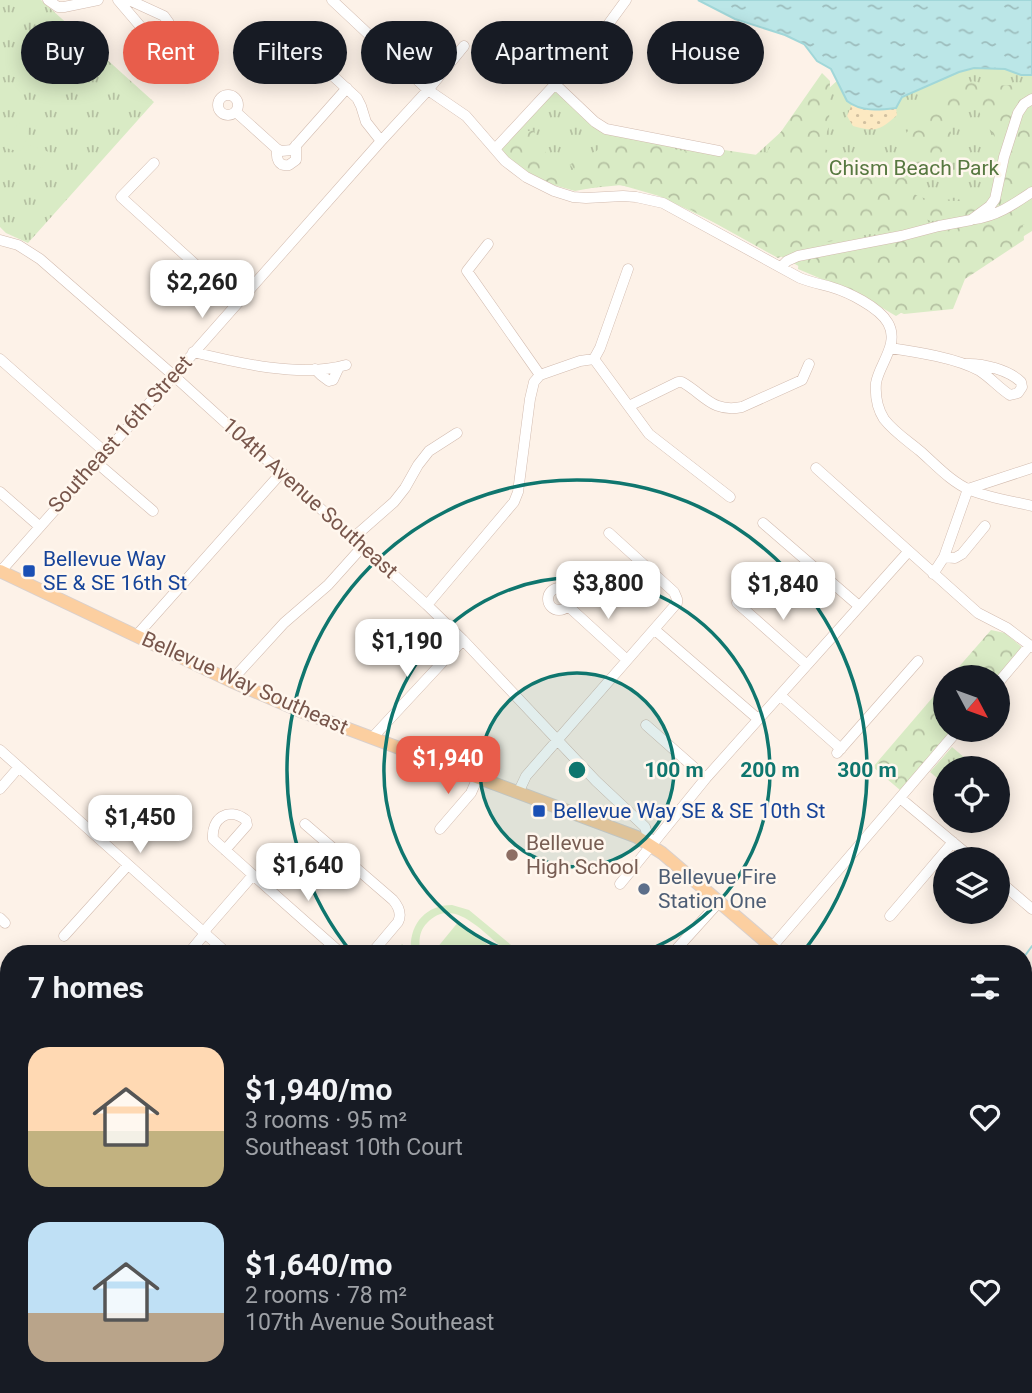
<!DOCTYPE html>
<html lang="en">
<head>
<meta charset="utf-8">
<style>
  body { margin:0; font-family:Roboto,sans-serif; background:#242831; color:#f1f3f6; height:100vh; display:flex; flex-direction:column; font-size:26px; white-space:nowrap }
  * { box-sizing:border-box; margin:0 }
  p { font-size:23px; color:#9ea1a6 }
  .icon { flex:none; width:38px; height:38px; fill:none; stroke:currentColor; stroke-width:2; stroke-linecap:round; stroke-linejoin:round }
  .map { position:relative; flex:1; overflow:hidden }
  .panel { position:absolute; left:0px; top:945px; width:1032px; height:448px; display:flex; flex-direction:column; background:#171b24; border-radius:28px 28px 0 0; box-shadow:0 4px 18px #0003 }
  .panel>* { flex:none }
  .banner { position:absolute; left:21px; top:21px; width:990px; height:63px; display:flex; gap:14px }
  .needle { width:46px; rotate:131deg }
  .buttons { position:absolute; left:933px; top:665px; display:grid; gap:14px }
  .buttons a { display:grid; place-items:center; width:77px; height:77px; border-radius:50%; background:#171b24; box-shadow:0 4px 18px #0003; font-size:35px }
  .price { position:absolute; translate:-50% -60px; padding:0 16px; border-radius:14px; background:#fff; color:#222; font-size:23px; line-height:46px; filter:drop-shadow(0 2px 4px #0008) }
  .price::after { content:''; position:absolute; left:50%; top:42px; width:21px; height:16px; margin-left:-10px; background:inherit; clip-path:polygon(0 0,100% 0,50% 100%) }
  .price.active { background:#e85d4b; color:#fff }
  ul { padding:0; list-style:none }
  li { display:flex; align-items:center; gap:21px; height:175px; padding:0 28px }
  li span { display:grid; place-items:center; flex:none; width:196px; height:140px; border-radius:21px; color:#555 }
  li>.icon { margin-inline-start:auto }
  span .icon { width:84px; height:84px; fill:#fffc; stroke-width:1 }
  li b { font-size:30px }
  h2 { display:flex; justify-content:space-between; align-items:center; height:84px; padding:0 28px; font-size:30px }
  .chip { padding:0 24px; border-radius:32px; background:#171b24; box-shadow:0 4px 18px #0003; font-size:24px; line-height:63px }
  .chip.active { background:#e85d4b; color:#fff }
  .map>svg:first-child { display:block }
  .grass { fill:url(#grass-tufts) }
  .forest { fill:url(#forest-crowns) }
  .sand { fill:url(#sand-dots) }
  .pitch { fill:#d9ebc5 }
  .water { fill:url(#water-ripples); stroke:#a1d7d9; stroke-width:2 }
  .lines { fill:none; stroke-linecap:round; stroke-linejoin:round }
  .stream { stroke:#a1d7d9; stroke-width:2 }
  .minor-casing { stroke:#d2bbaf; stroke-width:11 }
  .major-casing { stroke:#d9d0cd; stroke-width:14 }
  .minor { stroke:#fff; stroke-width:10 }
  .major { stroke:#fccfa0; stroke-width:12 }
  .tram { stroke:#b4a5c8; stroke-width:2 }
  .ring { fill:none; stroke:#0f766e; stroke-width:3.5 }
  .transit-dot { fill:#1a4fb4; stroke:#fff7ee; stroke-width:2.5 }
  .education-dot { fill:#8d6e63; stroke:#fff7ee; stroke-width:2.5 }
  .service-dot { fill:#5c6f8a; stroke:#fff7ee; stroke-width:2.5 }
  .labels { text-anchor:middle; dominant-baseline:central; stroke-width:5; stroke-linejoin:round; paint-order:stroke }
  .park-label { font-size:21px; fill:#577840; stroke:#fff7ee }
  .street-label { font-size:21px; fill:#78564b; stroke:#fff7ee }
  .transit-label { font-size:21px; fill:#164399; stroke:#fff7ee; text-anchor:start }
  .education-label { font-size:21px; fill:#785e54; stroke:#fff7ee; text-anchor:start }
  .service-label { font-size:21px; fill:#4e5e75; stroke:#fff7ee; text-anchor:start }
  .centre { fill:#0f766e; stroke:#fff7ee; stroke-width:3.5 }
  .ring-label { font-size:21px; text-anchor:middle; font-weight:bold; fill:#0f766e; stroke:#fff7ee; stroke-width:5; stroke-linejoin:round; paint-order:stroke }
</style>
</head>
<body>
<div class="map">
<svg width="1032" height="1393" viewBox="0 0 1032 1393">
  <defs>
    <pattern id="grass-tufts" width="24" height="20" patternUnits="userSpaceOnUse" patternTransform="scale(1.75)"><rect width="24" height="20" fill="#d9ebc5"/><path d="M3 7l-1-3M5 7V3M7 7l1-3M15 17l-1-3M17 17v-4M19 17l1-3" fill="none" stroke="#b5c1a2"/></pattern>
    <pattern id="forest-crowns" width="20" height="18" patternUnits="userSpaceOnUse" patternTransform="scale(1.75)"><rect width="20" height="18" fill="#d9ebc5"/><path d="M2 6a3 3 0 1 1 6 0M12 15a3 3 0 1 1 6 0" fill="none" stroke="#b5c1a2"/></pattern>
    <pattern id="sand-dots" width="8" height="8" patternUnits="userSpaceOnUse" patternTransform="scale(1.75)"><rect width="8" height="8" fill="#fce9c2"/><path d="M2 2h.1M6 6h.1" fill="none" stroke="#d1c0a0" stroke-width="1.8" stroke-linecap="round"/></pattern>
    <pattern id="water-ripples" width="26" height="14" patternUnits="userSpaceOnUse" patternTransform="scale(1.75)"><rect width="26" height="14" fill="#bbe6e7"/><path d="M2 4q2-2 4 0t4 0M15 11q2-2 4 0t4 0" fill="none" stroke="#9dbdbd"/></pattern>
  </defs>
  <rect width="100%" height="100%" fill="#fdf2e8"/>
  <path class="grass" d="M0 0H41L154 102 28 243 6 233 0 227Z
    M862 62 1032 68V231L896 316 840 283 806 270 743 236 659 196 621 185 572 190 500 145 555 84 595 122 748 162 839 79Z
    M952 747 965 758 956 768H945V781L943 783 930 772Z
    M175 1384H353L346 1393H161V1391L164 1392Z"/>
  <path class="forest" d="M822 73 830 81 829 126 822 146 835 157 859 163 880 177 895 180 909 169 918 156 903 138 934 93 973 81 989 86 1032 84V221L1023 225 1024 240 965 279 953 309 904 314 798 269 799 260 993 218 1021 202 1019 193 1001 203 1007 161 1001 147 974 104 947 110 952 141 935 159 909 180V190C930 209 964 194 981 207L972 218 931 221 911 214 903 228 800 247 778 258 659 192 613 184 575 191 525 177 499 150 554 94 555 96 524 132 533 130 556 171 568 181 577 172 570 165 579 156 585 163 605 142 621 138 717 158 724 150 764 156Z
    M991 630 1005 633 1023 648 998 677H950Z
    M945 683V730H952L900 790 873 767Z"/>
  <path class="sand" d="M852 104 872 109 896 108 897 115C880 131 875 132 853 126L847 116Z"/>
  <path class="pitch" d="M22 121H26L30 123 25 145 21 150 17 151 6 148 14 128Z
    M29 145 49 152 42 168 22 161Z
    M452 905 469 910 522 954C519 954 515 955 511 954 507 953 502 947 498 944 479 928 451 897 427 923 419 931 418 942 421 954H401L397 950 402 944 411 951C409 925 425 905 452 905Z
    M459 921 499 954H432Z"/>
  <path class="water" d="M698 0H1032V75H1021L1005 69 974 68 959 72 902 97 896 108C879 110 861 112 847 101L831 69 817 61 804 44 785 35 735 19Z"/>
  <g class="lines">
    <path class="stream" d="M1032 946 1024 957 1032 975"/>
    <defs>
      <path id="minor" d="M48 0 58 7H64L98 0
        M118 0 141 27
        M129 0 164 16 169 23 177 53
        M332 0 428 90 466 116 505 161 526 177 554 191 573 197 586 198 623 196 636 197 663 203 800 278C810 282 820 284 831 287 848 292 879 307 888 323 900 344 879 364 876 383 875 396 877 408 884 419 894 432 908 441 920 451 935 464 951 482 970 490 990 498 1011 501 1032 506
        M279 37a10 10 0 1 1 20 0a10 10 0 1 1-20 0Z
        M297 43 357 98 361 106 366 122 381 141
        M555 84 595 122 606 129 719 151
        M218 105a10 10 0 1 1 20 0a10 10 0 1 1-20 0Z
        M236 112 277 149 281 151 292 150 347 88
        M277 149C276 158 278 167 289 165L296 160V145
        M495 149 599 37 626 0
        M154 163 121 197 238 303
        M975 219C997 216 1014 204 1032 192
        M0 240 18 245 40 259 173 375 427 605 463 640 596 781 645 827 651 846
        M781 267 787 261 798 256 901 236 939 226 971 220 990 206 995 199 1004 157 1018 113 1024 104 1032 99
        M890 348C917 352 957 358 980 371 991 378 999 388 1010 395L1018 393 1022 387 1021 382C1009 370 982 363 966 364
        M193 352C238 363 301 378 346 365
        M0 359 105 452
        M594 359 649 434 730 497
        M594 359 600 348 628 269
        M315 369 321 375 329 381 333 380 339 367
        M540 375 580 361 594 359
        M629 406 678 382H682C705 395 712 413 742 407L802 380 809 364
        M96 462 153 511
        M816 468 978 613 1007 628 1032 647
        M0 492 39 526
        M763 523 859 606
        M353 538 394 502 405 488 418 465 429 451 457 433
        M944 557 955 558 962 554 985 526
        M0 572 381 141 428 90 464 46
        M933 574 944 557 968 489 1032 468
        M548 599a11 11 0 1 1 22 0a11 11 0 1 1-22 0Z
        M737 603 807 665
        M427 605 514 502 518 492 530 399 534 382 540 375 467 271 488 244
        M568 606 627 660
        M655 630 758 719
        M137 635 282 472
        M231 681 284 623 328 585 363 546
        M998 683 1030 645
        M780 695 841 749
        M646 725 706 778
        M372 738 463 640
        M0 750 228 954
        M837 753 918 661
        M0 789 19 767
        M518 793 526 776 677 603V599L674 592 609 533
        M900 798 973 859
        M305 824 393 900C399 907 402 914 398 922L371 954
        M440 829 471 793 478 777
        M225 850 247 825 246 820C228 806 211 819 213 839 256 878 299 916 342 954
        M998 880 1032 909
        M620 884 706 778 908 552
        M890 916 953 842
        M0 918 5 923
        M64 936 128 865
        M772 947 958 730
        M188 954 202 937 207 928 253 875
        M672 954 719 902
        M0 1020 9 1030
        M0 1041 9 1034
        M0 1143 9 1134
        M1024 1192 1032 1186
        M1024 1284 1032 1291
        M158 1384 159 1387
        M371 1384 373 1393
        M541 1384 554 1393
        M692 1384 702 1393
        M884 1384 895 1393
        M990 1384 1001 1393
        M958 1393 966 1384"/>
      <path id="major" d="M0 571 231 681 303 712 637 837 662 853 780 954
        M1024 1161 1032 1168
        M0 1290 9 1297
        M0 1307 9 1315
        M0 1370 9 1360
        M97 1384 107 1393"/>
    </defs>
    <use href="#minor" class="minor-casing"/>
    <use href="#major" class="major-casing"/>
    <use href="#minor" class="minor"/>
    <use href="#major" class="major"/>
    <path class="tram" d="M0 1270 9 1277
      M122 1384 132 1393"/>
  </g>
  <circle cx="577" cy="770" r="97" fill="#0f766e" fill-opacity=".12"/>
  <g class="ring">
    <circle cx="577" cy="770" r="97"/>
    <path d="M517 954A193 193 0 1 1 637 954"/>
    <path d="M352 953A290 290 0 1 1 802 953"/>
  </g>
  <g class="transit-dot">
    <rect x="22" y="564" width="14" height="14" rx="3.5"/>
    <rect x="532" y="804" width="14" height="14" rx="3.5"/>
  </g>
  <circle class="education-dot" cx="512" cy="855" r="7"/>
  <circle class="service-dot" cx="644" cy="889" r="7"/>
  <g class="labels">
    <g class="park-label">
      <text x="914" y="168">Chism Beach Park</text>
    </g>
    <g class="street-label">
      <text transform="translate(120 434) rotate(-48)">Southeast 16th Street</text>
      <text transform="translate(310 498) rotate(42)">104th Avenue Southeast</text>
      <text transform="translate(245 683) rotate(24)">Bellevue Way Southeast</text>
    </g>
    <g class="transit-label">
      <text x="43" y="559">Bellevue Way<tspan x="43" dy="24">SE &amp; SE 16th St</tspan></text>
      <text x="553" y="811">Bellevue Way SE &amp; SE 10th St</text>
    </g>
    <g class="education-label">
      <text x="526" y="843">Bellevue<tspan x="526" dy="24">High School</tspan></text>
    </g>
    <g class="service-label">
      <text x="658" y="877">Bellevue Fire<tspan x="658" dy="24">Station One</tspan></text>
    </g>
  </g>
  <circle cx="577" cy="770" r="10" class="centre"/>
  <g class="ring-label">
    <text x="674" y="777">100 m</text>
    <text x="770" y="777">200 m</text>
    <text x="867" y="777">300 m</text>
  </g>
</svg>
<div class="buttons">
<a><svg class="needle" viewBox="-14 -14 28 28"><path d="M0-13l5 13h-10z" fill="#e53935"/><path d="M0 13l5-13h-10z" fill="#9ea1a6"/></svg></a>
<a><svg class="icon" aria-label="locate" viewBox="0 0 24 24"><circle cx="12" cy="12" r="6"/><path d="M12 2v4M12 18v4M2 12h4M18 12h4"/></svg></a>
<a><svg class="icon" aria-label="layers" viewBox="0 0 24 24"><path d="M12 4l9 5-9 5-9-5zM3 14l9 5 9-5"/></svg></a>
</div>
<b class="price" style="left:202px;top:320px">$2,260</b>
<b class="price" style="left:608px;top:621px">$3,800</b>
<b class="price" style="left:783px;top:622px">$1,840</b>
<b class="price" style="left:407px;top:679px">$1,190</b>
<b class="price active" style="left:448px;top:796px">$1,940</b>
<b class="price" style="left:140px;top:855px">$1,450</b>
<b class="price" style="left:308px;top:903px">$1,640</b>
<div class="banner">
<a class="chip">Buy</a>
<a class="chip active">Rent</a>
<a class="chip">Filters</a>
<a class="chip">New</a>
<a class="chip">Apartment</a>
<a class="chip">House</a>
</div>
<section class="panel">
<h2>7 homes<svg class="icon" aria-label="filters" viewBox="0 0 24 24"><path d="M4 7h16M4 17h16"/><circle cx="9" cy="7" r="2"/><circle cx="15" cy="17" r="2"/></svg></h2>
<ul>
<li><span style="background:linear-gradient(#ffd9b3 60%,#c2b280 0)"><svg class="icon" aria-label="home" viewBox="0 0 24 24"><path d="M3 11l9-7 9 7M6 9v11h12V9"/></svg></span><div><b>$1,940/mo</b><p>3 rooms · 95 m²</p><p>Southeast 10th Court</p></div><svg class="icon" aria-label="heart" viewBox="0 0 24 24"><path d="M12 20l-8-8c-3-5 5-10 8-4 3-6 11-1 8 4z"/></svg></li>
<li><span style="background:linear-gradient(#bfe0f5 65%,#b9a48a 0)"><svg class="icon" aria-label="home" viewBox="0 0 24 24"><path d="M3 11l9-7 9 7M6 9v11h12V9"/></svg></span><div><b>$1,640/mo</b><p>2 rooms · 78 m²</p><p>107th Avenue Southeast</p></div><svg class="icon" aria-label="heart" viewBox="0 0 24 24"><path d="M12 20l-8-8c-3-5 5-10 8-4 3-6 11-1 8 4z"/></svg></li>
</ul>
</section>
</div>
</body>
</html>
